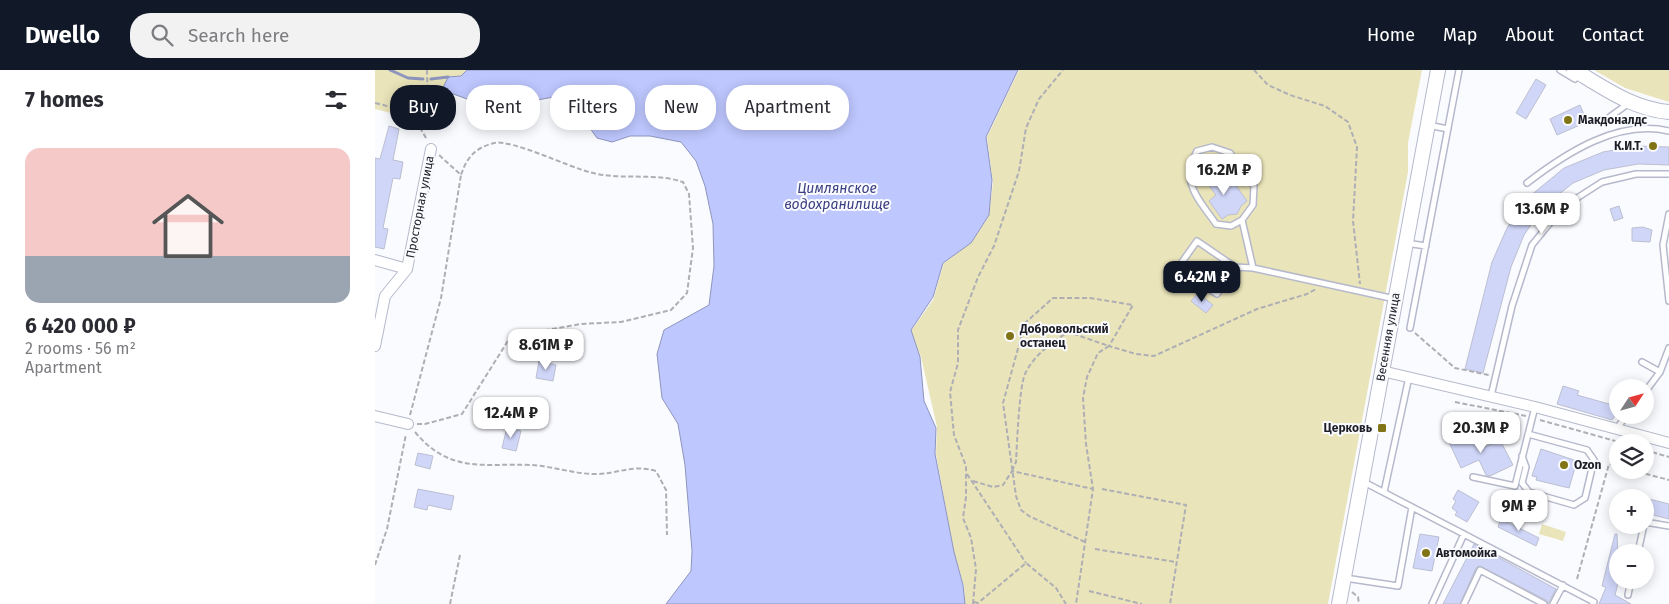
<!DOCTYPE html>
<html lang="en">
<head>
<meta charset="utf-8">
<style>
  body { margin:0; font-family:"Fira Sans",sans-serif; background:#f2f2f3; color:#2b2b33; height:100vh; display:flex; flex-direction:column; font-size:19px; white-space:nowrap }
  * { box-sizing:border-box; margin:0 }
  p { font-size:16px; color:#7c7c81 }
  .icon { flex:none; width:28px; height:28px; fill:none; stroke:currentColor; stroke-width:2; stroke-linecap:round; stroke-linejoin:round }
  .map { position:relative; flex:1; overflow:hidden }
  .side { display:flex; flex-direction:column; background:#fff; width:375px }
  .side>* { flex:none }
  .top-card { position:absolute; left:15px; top:15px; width:475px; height:45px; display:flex; gap:10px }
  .needle { width:32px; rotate:54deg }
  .controls { position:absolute; left:1234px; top:309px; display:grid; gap:10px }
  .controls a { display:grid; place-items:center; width:45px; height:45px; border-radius:50%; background:#fff; box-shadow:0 2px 12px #0003; font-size:25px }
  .price { position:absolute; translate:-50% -42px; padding:0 11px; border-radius:10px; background:#fff; color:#222; font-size:16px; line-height:32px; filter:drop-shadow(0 1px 2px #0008) }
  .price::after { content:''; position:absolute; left:50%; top:30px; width:15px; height:11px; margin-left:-8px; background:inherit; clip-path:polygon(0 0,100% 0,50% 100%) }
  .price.on { background:#111827; color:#fff }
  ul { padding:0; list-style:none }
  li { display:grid; align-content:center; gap:10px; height:265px; padding:0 25px }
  li span { display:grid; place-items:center; height:155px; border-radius:15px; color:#555 }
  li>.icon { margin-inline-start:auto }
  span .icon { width:90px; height:90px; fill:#fffc; stroke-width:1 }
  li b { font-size:21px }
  h2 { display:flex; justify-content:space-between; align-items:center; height:60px; padding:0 25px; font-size:21px }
  .chip { padding:0 18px; border-radius:20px; background:#fff; box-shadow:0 2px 12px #0003; font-size:18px; line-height:45px }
  .chip.on { background:#111827; color:#fff }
  header { display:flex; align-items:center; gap:30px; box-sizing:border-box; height:70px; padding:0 25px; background:#111827; color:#fff }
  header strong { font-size:24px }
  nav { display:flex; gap:28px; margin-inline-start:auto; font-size:18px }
  .search { width:350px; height:45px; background:#f2f2f3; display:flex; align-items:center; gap:12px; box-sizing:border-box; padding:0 18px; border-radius:20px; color:#7c7c81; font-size:19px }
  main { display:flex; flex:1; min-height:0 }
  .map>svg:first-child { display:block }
  .green { fill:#eae4ba }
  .water { fill:#bec7fe; stroke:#8e95bd }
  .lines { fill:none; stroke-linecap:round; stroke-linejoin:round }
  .stream { stroke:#8e95bd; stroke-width:3 }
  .building { fill:#d0d6f8; stroke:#bcbfd1 }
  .lane-casing { stroke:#b6b9cb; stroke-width:8 }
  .street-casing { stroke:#b6b9cb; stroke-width:12 }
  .secondary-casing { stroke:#b6b9cb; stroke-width:16 }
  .path { stroke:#aeafb4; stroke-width:2; stroke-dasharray:5 2.5; stroke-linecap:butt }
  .lane { stroke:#fff; stroke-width:5 }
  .street { stroke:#fff; stroke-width:10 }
  .secondary { stroke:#fff; stroke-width:14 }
  .poi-dot { fill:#817416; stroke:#fafbff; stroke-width:2 }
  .labels { text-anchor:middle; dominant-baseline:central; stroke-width:4; stroke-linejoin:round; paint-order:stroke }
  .poi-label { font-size:12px; font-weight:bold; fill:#1e1f26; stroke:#fafbff; text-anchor:start }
  .street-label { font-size:12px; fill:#1e1f26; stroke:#fafbff }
  .water-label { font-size:14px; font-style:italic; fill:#3c4181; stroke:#fafbff }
</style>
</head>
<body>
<header>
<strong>Dwello</strong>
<div class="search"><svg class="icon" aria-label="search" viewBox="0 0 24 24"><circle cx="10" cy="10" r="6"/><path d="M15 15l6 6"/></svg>Search here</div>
<nav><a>Home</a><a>Map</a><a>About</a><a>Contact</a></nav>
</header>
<main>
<section class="side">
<h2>7 homes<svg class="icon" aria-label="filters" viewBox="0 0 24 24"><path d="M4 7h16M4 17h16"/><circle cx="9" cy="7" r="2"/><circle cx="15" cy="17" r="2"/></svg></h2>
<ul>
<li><span style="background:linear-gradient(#f6c9c9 70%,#9aa5b1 0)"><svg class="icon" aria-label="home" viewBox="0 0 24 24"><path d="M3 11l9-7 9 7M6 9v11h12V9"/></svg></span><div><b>6 420 000 ₽</b><p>2 rooms · 56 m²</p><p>Apartment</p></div></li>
</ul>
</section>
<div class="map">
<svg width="1294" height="534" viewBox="0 0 1294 534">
  <rect width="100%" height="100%" fill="#fafbff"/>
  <path class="green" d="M0 0H92L86 6 72 8 60 54 0 39Z
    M644 0H1047L1033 73V102L953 534H590L589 516 579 483 561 384 562 357 546 287 536 261 558 230 569 193 596 173 614 146 618 113 612 67Z
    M1219 0H1294V32L1250 18Z
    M1167 454 1191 462 1188 471 1164 464Z"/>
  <path class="water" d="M92 0H643L611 67 617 110 614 145 596 173 568 193 558 227 536 260 545 287 549 331 561 358 560 384 579 482 588 515 590 534H291L316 501 317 481 310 395 303 354 287 328 282 284 289 260 334 235 339 196 338 154 330 116 321 91 306 72 275 66H255L237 72 222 68 202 40 194 24 126 37 95 30 67 20 73 7 86 6Z"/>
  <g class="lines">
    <path class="stream" d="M15 0 33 8 48 9
      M56 9 73 7"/>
  </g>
  <path class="building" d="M1161 9 1171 15 1151 49 1141 43Z
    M1205 35 1212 52 1182 65 1175 49Z
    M14 56 24 59 18 90 28 92 25 109 18 108 8 158 13 159 9 179 0 177V88L5 89Z
    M1263 76 1294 77V95L1263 94 1229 100 1198 113 1168 137 1149 165 1136 197 1108 303 1090 299 1117 192 1132 158 1155 126 1189 98 1228 82Z
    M839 99 853 117 859 113 872 131 866 136 862 144 853 145 847 149 834 131 841 125 828 107Z
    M1244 136 1248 148 1239 151 1235 139Z
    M1268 157 1277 160 1275 172 1257 171V158Z
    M817 191 841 208 836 215 811 199Z
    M823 223 838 235 831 243 816 231Z
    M164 291 181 295 178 311 161 308Z
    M1188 316 1204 321 1202 325 1234 334 1236 329 1242 330V343L1237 350 1182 334Z
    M132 357 146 361 141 381 127 378Z
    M1100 360 1108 378 1125 370 1138 395 1115 406 1111 405 1104 390 1086 398 1074 372Z
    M1166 379 1202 391 1194 418 1161 410 1162 407 1157 406Z
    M43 383 58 386 55 399 40 395Z
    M43 419 79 426 76 440 53 435 52 440 39 437Z
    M1083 420 1104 432 1092 452 1080 445 1082 442 1077 438 1081 431 1078 429Z
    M1270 428 1294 434V449L1270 443Z
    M1126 449 1164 468 1161 476 1123 457Z
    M1045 464 1064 467 1057 501 1038 498Z
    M1240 464H1242L1244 510 1240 525 1256 534H1224L1231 517 1227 516Z
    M1099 474 1181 519 1173 534 1171 530 1105 496 1101 498 1085 534H1068Z"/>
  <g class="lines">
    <defs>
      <path id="lane" d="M1185 0 1200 9
        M1232 49 1254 33
        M1053 55 1073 59
        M1152 113C1191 83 1243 49 1294 61
        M1294 144 1288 175 1294 231
        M867 150 856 156 841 154C823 128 805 113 822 81L837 77 855 83 879 116 878 135 867 150 878 198 1020 229
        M1031 173 1051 176
        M860 197 822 171 802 199 842 224 860 197 878 198
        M1035 258 1084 0
        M1267 292 1285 302 1270 322
        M1285 302 1294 278
        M1116 326 1137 236 1157 175 1188 137 1227 112 1261 104H1294
        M1242 358 1252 345
        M1147 386 1151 397 1147 413 1154 422 1199 435 1210 428 1219 390 1212 380 1153 364
        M1098 407 1140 416 1160 337
        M987 411 1219 532 1218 534
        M1009 422 1034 307
        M1270 452 1294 456
        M1263 482 1269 455
        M970 508 1023 516 1037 437
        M1253 525 1256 510
        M1057 534 1089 464
        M1089 534 1105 500 1169 534
        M1178 534 1188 515"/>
      <path id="street" d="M0 190 32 199
        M0 276 10 226 32 199 56 79
        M1007 301 1160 337 1294 373
        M0 346 33 354"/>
      <path id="secondary" d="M1199 0C1229 18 1258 39 1294 42
        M964 534 1063 0"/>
    </defs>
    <use href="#lane" class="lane-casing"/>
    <use href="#street" class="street-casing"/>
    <use href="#secondary" class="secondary-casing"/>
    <path class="path" d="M879 0 893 15 915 25 950 36 973 52 982 77 978 151 985 214
      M0 33C29 40 38 43 52 70
      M41 50 51 46 53 40 52 0
      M1040 263 1080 298 1114 305
      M1080 332 1151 346
      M35 345 66 228 86 105
      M1165 350 1244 372
      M42 354H50L87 344 136 266 206 254 246 252 296 240 312 223 318 178 314 124 308 112C278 102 245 111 214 102 194 97 136 69 119 73 100 78 92 87 86 105L64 85
      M40 362C75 404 108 393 156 395 177 396 199 404 220 404 243 404 258 394 281 401L291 420 292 465
      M1270 380 1294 387
      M1256 400 1294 410
      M637 401 641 392C642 374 644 318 650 304 659 285 676 273 693 262L734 276 723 283 712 307 708 328 711 374 718 419 701 534
      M592 404 651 493
      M598 411 618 417 628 415 637 401 718 419
      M727 419 811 435 795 534
      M710 472 654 446 646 440 641 426 628 333 650 253 678 228H715L758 235 734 276 761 284 779 286 882 239 932 224 941 219
      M720 479 801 492
      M0 495 12 459 31 364
      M1202 509 1234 394 1242 396
      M714 521 767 534
      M977 522 983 527 984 534
      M599 532 603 533 651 493 681 518 691 534
      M75 534 85 485
      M598 534 601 499 596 468 588 448 591 427V396L579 365 575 322 583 293V260L603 207 619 176 644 101 651 58 664 29 688 0"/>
    <use href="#lane" class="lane"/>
    <use href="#street" class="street"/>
    <use href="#secondary" class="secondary"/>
  </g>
  <g class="poi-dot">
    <circle cx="1193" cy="50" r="5"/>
    <circle cx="1278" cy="76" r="5"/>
    <circle cx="635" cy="266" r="5"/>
    <rect x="1002" y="353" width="10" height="10" rx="2.5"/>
    <circle cx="1189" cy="395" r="5"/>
    <circle cx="1051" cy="483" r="5"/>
  </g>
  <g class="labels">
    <g class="poi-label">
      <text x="1203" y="50">Макдоналдс</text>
      <text x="1268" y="76" text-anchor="end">К.И.Т.</text>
      <text x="645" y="259">Добровольский<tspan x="645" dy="14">останец</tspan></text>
      <text x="997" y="358" text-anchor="end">Церковь</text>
      <text x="1199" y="395">Ozon</text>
      <text x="1061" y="483">Автомойка</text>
    </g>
    <g class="street-label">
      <text transform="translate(45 137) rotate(-79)">Просторная улица</text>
      <text transform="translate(1013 267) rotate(-80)">Весенняя улица</text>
    </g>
    <g class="water-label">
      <text x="462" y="118">Цимлянское<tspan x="462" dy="16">водохранилище</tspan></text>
    </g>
  </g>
</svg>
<div class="controls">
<a><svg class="needle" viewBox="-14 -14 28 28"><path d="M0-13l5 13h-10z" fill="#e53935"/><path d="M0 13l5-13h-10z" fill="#7c7c81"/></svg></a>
<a><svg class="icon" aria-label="layers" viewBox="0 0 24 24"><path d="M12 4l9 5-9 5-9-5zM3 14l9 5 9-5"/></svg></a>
<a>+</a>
<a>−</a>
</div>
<b class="price" style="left:849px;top:126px">16.2M ₽</b>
<b class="price" style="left:1167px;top:165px">13.6M ₽</b>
<b class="price on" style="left:827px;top:233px">6.42M ₽</b>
<b class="price" style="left:171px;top:301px">8.61M ₽</b>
<b class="price" style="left:136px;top:369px">12.4M ₽</b>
<b class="price" style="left:1106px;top:384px">20.3M ₽</b>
<b class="price" style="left:1144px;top:462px">9M ₽</b>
<div class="top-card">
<a class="chip on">Buy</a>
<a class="chip">Rent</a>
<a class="chip">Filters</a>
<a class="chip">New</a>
<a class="chip">Apartment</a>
</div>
</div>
</main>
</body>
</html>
